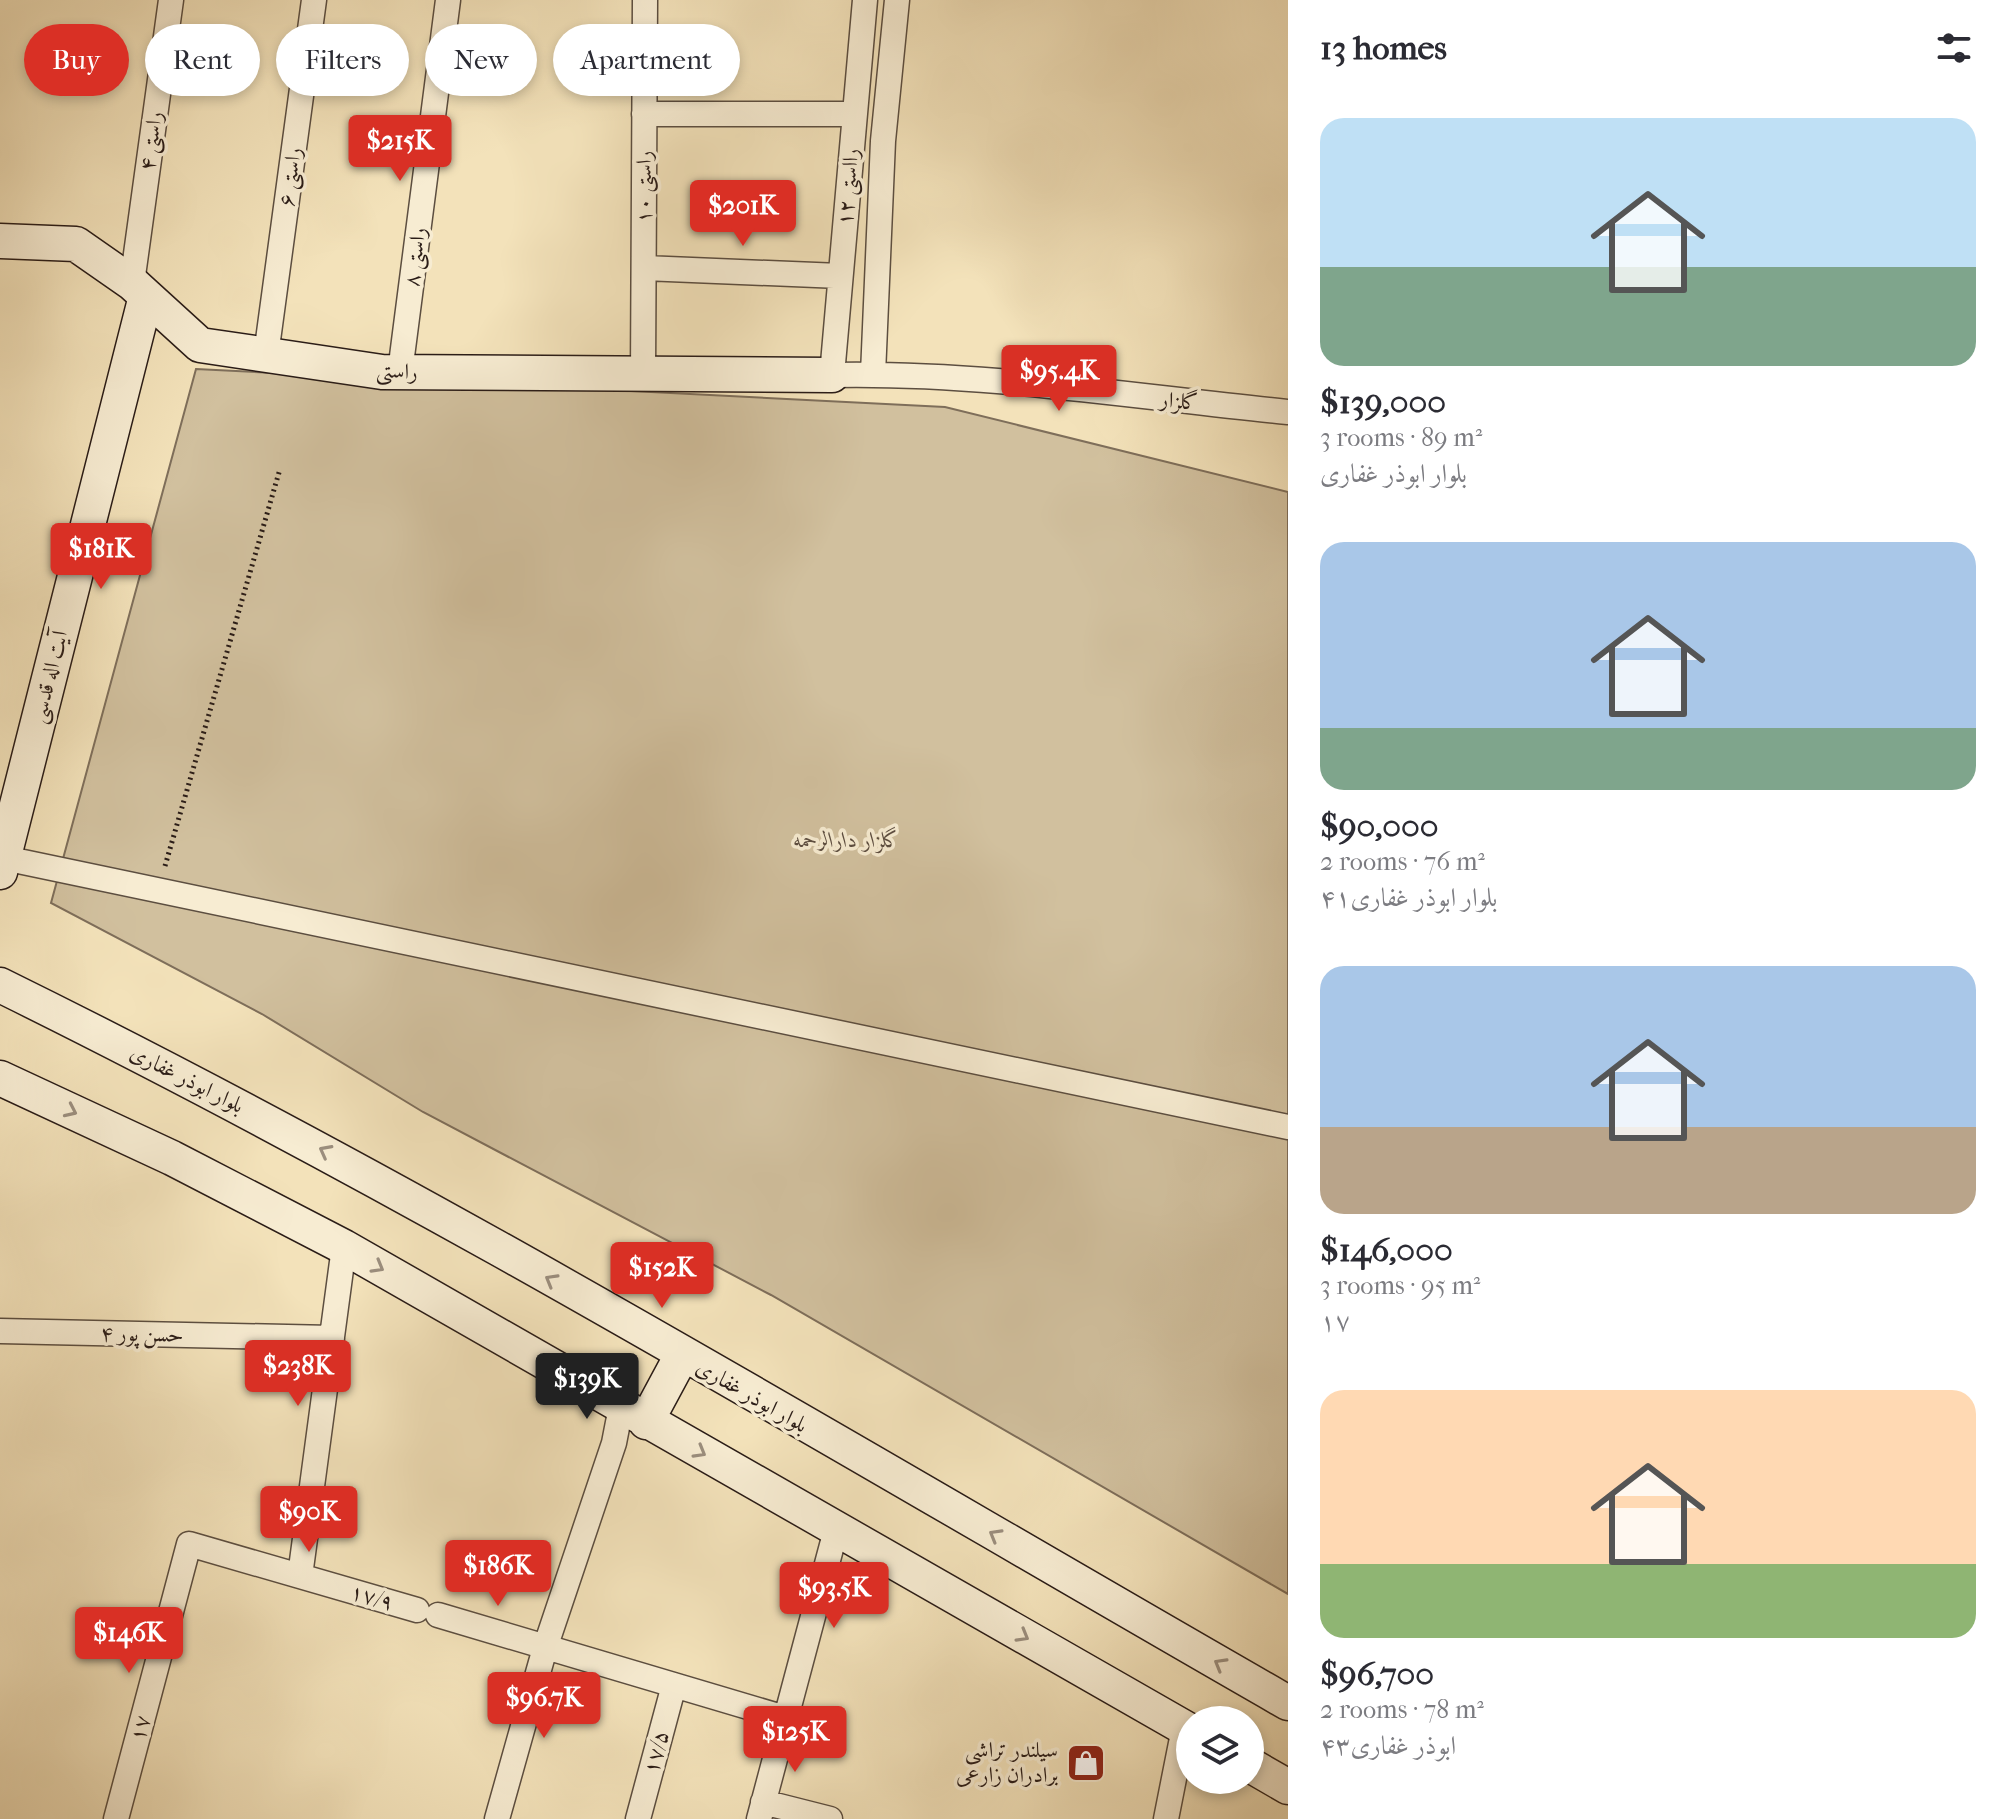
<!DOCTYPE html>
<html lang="en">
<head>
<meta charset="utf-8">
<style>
  body { margin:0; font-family:"IM FELL French Canon",Amiri,serif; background:#f2f2f3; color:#2b2b33; height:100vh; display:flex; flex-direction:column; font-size:30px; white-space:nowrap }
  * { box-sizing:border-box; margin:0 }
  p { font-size:26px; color:#7c7c81 }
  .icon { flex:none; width:44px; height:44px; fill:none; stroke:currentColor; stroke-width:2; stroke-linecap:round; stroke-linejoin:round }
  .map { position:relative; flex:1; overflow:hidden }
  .drawer { display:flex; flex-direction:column; background:#fff; width:720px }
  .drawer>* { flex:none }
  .hud { position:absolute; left:24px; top:24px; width:760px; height:72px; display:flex; gap:16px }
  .controls { position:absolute; left:1176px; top:1706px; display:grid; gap:16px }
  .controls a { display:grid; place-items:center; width:88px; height:88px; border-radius:50%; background:#fff; box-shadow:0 4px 12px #0003; font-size:40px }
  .price { position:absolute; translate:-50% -68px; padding:0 18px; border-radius:8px; background:#d93025; color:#fff; font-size:26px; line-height:52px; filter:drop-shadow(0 2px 4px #0008) }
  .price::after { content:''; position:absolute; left:50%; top:48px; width:24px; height:18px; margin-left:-12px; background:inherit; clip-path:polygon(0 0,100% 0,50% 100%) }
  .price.active { background:#222; color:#fff }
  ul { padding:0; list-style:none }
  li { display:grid; align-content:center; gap:16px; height:424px; padding:0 32px }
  li span { display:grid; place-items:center; height:248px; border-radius:24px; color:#555 }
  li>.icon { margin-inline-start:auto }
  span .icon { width:144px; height:144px; fill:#fffc; stroke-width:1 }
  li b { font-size:34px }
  h2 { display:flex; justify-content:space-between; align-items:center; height:96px; padding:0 32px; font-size:34px }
  .chip { padding:0 28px; border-radius:36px; background:#fff; box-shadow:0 4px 12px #0003; font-size:28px; line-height:72px }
  .chip.active { background:#d93025; color:#fff }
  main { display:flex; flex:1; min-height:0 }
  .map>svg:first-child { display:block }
  .green { fill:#d1c09e; stroke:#7e6e5a; stroke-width:2 }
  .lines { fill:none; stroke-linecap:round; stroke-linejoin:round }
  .street-casing { stroke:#5c4e40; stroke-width:27 }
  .secondary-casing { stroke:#2a1c17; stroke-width:37 }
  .path { stroke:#2a1c17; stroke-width:5; stroke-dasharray:2 4; stroke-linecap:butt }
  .street { stroke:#f7ecd2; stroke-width:24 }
  .secondary { stroke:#f7ecd2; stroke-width:34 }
  .oneway { stroke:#9b8e7e }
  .labels { text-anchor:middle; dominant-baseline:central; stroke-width:7; stroke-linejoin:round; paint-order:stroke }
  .street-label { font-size:22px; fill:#2a1c17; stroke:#f7ecd2 }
  .park-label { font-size:22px; font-style:italic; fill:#5c4d40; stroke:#f7ecd2 }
  .poi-label { font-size:22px; fill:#2a1c17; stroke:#f7ecd2; text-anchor:end }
</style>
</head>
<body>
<main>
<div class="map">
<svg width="1288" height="1819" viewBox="0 0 1288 1819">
  <rect width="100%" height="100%" fill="#f3e2ba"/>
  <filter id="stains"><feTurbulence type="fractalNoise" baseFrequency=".0025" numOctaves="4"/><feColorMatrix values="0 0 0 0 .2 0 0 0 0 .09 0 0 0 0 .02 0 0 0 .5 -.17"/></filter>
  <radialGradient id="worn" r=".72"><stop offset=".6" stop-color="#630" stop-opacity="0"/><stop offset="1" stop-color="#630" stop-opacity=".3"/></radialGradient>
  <path class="green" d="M196 369 945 407 1288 492V1594L771 1295 423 1112 262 1014 51 903Z"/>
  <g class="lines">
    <defs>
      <path id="street" d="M865 0 832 375C983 372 1137 397 1288 412
        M644 114H855
        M644 268 840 276
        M132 283 171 0
        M266 355 314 0
        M400 372 448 0
        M643 374 645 0
        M873 374 883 141 897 0
        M4 858 1288 1127
        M0 1331 332 1338
        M300 1576 344 1247
        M438 1615 785 1718
        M763 1802 830 1819
        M116 1819 189 1544 417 1610
        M497 1819 545 1648 614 1443 621 1407
        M638 1819 674 1685
        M759 1819 836 1530
        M1166 1819 1184 1728"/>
      <path id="secondary" d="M0 241 76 244 132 283 200 345 382 372 832 375
        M0 872 146 296
        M0 985C441 1202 862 1459 1288 1703
        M0 1078 172 1158 344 1247 1190 1731
        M646 1422 682 1355
        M1250 1765 1288 1787"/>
    </defs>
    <use href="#street" class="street-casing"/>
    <use href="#secondary" class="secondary-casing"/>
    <path class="path" d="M165 866 280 469"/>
    <use href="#street" class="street"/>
    <use href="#secondary" class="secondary"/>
  </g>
  <defs><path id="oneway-chevron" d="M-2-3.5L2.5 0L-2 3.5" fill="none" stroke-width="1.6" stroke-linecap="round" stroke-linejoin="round" transform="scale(2)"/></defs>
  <g class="oneway">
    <use href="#oneway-chevron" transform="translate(71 1111) rotate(25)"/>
    <use href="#oneway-chevron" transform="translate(325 1151) rotate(-152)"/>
    <use href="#oneway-chevron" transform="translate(378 1267) rotate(30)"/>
    <use href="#oneway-chevron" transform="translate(551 1280) rotate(-150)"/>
    <use href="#oneway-chevron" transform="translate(700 1452) rotate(30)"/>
    <use href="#oneway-chevron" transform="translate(995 1535) rotate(-150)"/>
    <use href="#oneway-chevron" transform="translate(1023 1636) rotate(30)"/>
    <use href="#oneway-chevron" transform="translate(1220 1664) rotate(-150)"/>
  </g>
  <defs>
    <symbol id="shop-square" viewBox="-11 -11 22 22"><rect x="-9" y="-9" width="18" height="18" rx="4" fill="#8f2418" stroke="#f7ecd2"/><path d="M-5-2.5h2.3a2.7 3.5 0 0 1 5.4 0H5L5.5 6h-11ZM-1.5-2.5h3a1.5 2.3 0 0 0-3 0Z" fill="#fff"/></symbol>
  </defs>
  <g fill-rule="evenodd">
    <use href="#shop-square" x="1064" y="1741" width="44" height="44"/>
  </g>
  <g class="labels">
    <g class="street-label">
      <text transform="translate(151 141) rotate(-82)">راستی ۴</text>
      <text transform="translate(290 177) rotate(-82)">راستی ۶</text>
      <text transform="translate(644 187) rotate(-90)">راستی ۱۰</text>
      <text transform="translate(848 187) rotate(-85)">۱۲ رااستی</text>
      <text transform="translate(415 257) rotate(-83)">راستی ۸</text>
      <text transform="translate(397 371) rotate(3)">راستی</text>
      <text transform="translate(1179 401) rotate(6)">گلزار</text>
      <text transform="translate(49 677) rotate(-76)">آیت اله قدسی</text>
      <text transform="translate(187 1079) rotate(27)">بلوار ابوذر غفاری</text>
      <text transform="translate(142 1334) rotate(1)">۴ حسن پور</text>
      <text transform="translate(752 1396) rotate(30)">بلوار ابوذر غفاری</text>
      <text transform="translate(372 1597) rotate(16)">۱۷/۹</text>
      <text transform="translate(140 1728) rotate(-75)">۱۷</text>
      <text transform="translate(656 1752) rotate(-75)">۱۷/۵</text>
    </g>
    <g class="park-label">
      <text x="847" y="840">گلزار دارالرحمه</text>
    </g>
    <g class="poi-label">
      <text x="1058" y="1750">سیلندر تراشی<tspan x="1058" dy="25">برادران زارعی</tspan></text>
    </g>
  </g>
  <rect width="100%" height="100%" filter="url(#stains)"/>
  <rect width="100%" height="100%" fill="url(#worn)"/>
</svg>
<div class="controls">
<a><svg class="icon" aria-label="layers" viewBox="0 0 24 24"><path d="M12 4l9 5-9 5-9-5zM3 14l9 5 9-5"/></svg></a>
</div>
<b class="price" style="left:400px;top:183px">$215K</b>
<b class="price" style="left:743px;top:248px">$201K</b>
<b class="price" style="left:1059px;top:413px">$95.4K</b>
<b class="price" style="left:101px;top:591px">$181K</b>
<b class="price" style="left:662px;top:1310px">$152K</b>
<b class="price" style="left:298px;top:1408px">$238K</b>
<b class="price active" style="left:587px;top:1421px">$139K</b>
<b class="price" style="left:309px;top:1554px">$90K</b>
<b class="price" style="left:498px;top:1608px">$186K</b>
<b class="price" style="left:834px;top:1630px">$93.5K</b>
<b class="price" style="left:129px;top:1675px">$146K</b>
<b class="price" style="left:544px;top:1740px">$96.7K</b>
<b class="price" style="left:795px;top:1774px">$125K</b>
<div class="hud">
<a class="chip active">Buy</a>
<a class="chip">Rent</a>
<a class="chip">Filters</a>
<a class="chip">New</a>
<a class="chip">Apartment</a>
</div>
</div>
<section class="drawer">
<h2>13 homes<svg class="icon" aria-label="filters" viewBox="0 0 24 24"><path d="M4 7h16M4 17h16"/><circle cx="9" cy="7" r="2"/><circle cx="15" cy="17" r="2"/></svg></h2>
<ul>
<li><span style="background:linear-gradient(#bfe0f5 60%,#7fa58c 0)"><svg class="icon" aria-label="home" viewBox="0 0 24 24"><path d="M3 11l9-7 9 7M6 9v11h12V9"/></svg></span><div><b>$139,000</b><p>3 rooms · 89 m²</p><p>بلوار ابوذر غفاری</p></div></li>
<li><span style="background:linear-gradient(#a9c7e8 75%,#7fa58c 0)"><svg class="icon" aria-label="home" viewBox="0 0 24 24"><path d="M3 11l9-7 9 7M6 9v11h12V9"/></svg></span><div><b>$90,000</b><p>2 rooms · 76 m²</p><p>بلوار ابوذر غفاری۴۱</p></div></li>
<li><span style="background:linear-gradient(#a9c7e8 65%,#b9a48a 0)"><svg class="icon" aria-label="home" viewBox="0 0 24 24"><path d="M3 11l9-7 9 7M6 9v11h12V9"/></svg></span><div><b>$146,000</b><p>3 rooms · 95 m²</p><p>۱۷</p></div></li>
<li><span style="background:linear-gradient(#ffd9b3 70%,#8fb573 0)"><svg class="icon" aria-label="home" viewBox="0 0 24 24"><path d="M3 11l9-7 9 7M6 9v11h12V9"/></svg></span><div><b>$96,700</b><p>2 rooms · 78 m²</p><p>۴۳ابوذر غفاری</p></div></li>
</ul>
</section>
</main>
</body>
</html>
